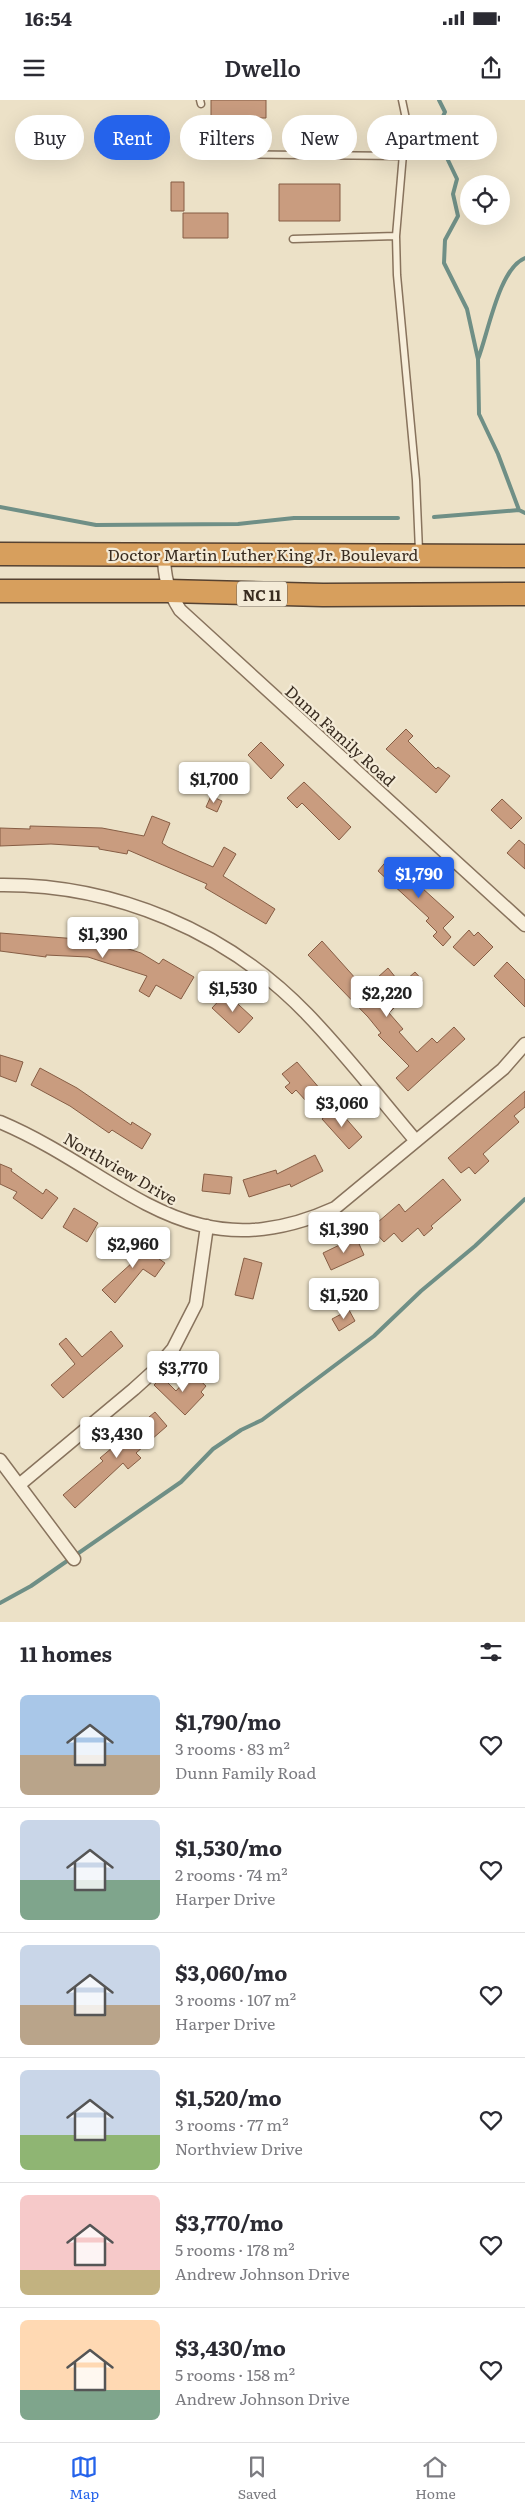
<!DOCTYPE html>
<html lang="en">
<head>
<meta charset="utf-8">
<style>
  body { margin:0; font-family:Literata,serif; background:#f7f7f7; color:#2b2b33; height:100vh; display:flex; flex-direction:column; font-size:19px; white-space:nowrap }
  * { box-sizing:border-box; margin:0 }
  p { font-size:16px; color:#7c7c81 }
  .icon { flex:none; width:28px; height:28px; fill:none; stroke:currentColor; stroke-width:2; stroke-linecap:round; stroke-linejoin:round }
  .map { position:relative; height:1522px; overflow:hidden }
  .drawer { display:flex; flex-direction:column; background:#fff; flex:1 }
  .drawer>* { flex:none }
  .guide { position:absolute; left:15px; top:15px; width:495px; height:45px; display:flex; gap:10px }
  .fabs { position:absolute; left:460px; top:75px; display:grid; gap:10px }
  .fabs a { display:grid; place-items:center; width:50px; height:50px; border-radius:50%; background:#fff; box-shadow:0 5px 20px #0002; font-size:25px }
  .price { position:absolute; translate:-50% -42px; padding:0 11px; border-radius:5px; background:#fff; color:#222; font-size:16px; line-height:32px; filter:drop-shadow(0 1px 2px #0008) }
  .price::after { content:''; position:absolute; left:50%; top:30px; width:15px; height:11px; margin-left:-8px; background:inherit; clip-path:polygon(0 0,100% 0,50% 100%) }
  .price.on { background:#2563eb; color:#fff }
  ul { padding:0; list-style:none }
  li { display:flex; align-items:center; gap:15px; height:125px; padding:0 20px }
  li+li { border-top:1px solid #e1e1e2 }
  li span { display:grid; place-items:center; flex:none; width:140px; height:100px; border-radius:8px; color:#555 }
  li>.icon { margin-inline-start:auto }
  span .icon { width:60px; height:60px; fill:#fffc; stroke-width:1 }
  li b { font-size:21px }
  h2 { display:flex; justify-content:space-between; align-items:center; height:60px; padding:0 20px; font-size:21px }
  .chip { padding:0 18px; border-radius:22px; background:#fff; box-shadow:0 5px 20px #0002; font-size:18px; line-height:45px }
  .chip.on { background:#2563eb; color:#fff }
  .status { display:flex; justify-content:space-between; align-items:center; height:35px; padding:0 25px; background:#fff; direction:ltr }
  .status svg { height:14px; fill:currentColor }
  header { display:flex; justify-content:space-between; align-items:center; height:65px; padding:0 20px; background:#fff; font-size:22px; font-weight:600 }
  .tabs { display:flex; justify-content:space-around; align-items:center; height:70px; border-top:1px solid #e1e1e2; background:#fff; font-size:14px; color:#7c7c81 }
  .tabs a { display:grid; justify-items:center; gap:2px }
  .tabs .on { color:#2563eb }
  .map>svg:first-child { display:block }
  .lines { fill:none; stroke-linecap:round; stroke-linejoin:round }
  .stream { stroke:#6f8f86; stroke-width:4 }
  .building { fill:#c99c7f; stroke:#865d44 }
  .lane-casing { stroke:#88735d; stroke-width:9 }
  .street-casing { stroke:#88735d; stroke-width:15 }
  .highway-casing { stroke:#564231; stroke-width:25 }
  .lane { stroke:#f7eeda; stroke-width:6 }
  .street { stroke:#f7eeda; stroke-width:12 }
  .highway { stroke:#d79f5d; stroke-width:22 }
  .labels { text-anchor:middle; dominant-baseline:central; stroke-width:4.5; stroke-linejoin:round; paint-order:stroke }
  .shield { fill:#f4ebd7; stroke:#716557; stroke-width:1 }
  .shield-label { font-size:15px; font-weight:bold; fill:#392c20 }
  .street-label { font-size:16px; fill:#392c20; stroke:#f4ebd7 }
</style>
</head>
<body>
<div class="status"><b>16:54</b><svg viewBox="0 0 49 12"><path d="M0 12V9h3v3zM5 12V6h3v6zM10 12V3h3v9zM15 12V0h3v12zM26 1h20v11H26zM47 4h2v5h-2z"/></svg></div>
<header><svg class="icon" aria-label="menu" viewBox="0 0 24 24"><path d="M4 6h16M4 12h16M4 18h16"/></svg>Dwello<svg class="icon" aria-label="share" viewBox="0 0 24 24"><path d="M12 15V3M7 8l5-5 5 5M5 13v7h14v-7"/></svg></header>
<div class="map">
<svg width="525" height="1522" viewBox="0 0 525 1522">
  <rect width="100%" height="100%" fill="#ece1c7"/>
  <g class="lines">
    <path class="stream" d="M439 0 445 12 435 33 457 79 453 94 458 116 445 140 444 163 467 209 478 259 479 314 498 354 519 410 525 413
      M478 259C488 234 499 168 525 158
      M0 407 96 425 238 424 294 418H398
      M434 417 519 410
      M0 1503 31 1486 181 1382 213 1349 241 1330 262 1320 374 1236 421 1191 475 1146 525 1099"/>
  </g>
  <path class="building" d="M211 0H266V18H211Z
    M171 82H184V111H171Z
    M279 84H340V121H279Z
    M183 113H228V138H183Z
    M406 629 413 636 408 641 436 669 438 667 450 676 436 693 386 649Z
    M261 642 284 665 271 679 248 655Z
    M304 682 351 727 339 740 302 703 297 708 287 698Z
    M211 696 222 701 217 712 206 707Z
    M502 699 522 718 511 729 491 710Z
    M152 716 170 723 162 743 168 747 213 767 224 747 236 754 223 776 275 809 266 824 205 788 207 784 128 750 127 754 99 749V747L51 744 0 746V728L30 729V726L102 728 144 736Z
    M519 740 525 745V769L507 753Z
    M389 758 454 817 443 828 451 837 443 846 433 836 437 832 426 821 429 818 378 771Z
    M469 830 474 836 478 832 493 847 474 866 453 847Z
    M0 833 104 841 141 853 159 864 163 859 194 877 181 899 156 885 149 897 139 891 147 876 88 857 46 855V857L0 851Z
    M322 841 365 889 388 868 396 878 382 891 396 906 389 913 403 929 399 932 417 952 432 938 437 943 454 927 465 939 408 991 396 978 409 966 378 935 381 933 368 917 308 855Z
    M507 862 525 880V907L494 876Z
    M415 872 423 881 414 889 406 880Z
    M226 893 253 918 239 933 212 908Z
    M0 955 23 962 16 982 0 976Z
    M297 962 321 990 307 1002 296 990 292 994 285 987 290 983 282 974Z
    M40 968 77 988 131 1025 132 1022 151 1034 142 1049 112 1030 109 1033 70 1006 31 985Z
    M525 991V1007L514 1016 519 1022 483 1054 489 1061 475 1074 469 1067 461 1073 448 1058Z
    M336 1007 362 1037 349 1049 322 1019Z
    M315 1055 323 1071 291 1087 290 1084 249 1097 243 1080 276 1070 277 1074Z
    M0 1064 12 1069 11 1071 43 1094 46 1089 58 1098 42 1119 13 1098 17 1092 0 1084Z
    M204 1074 232 1077 230 1094 202 1091Z
    M443 1079 461 1100 431 1126 433 1128 424 1136 418 1128 402 1142 394 1133 384 1142 371 1128 399 1104 405 1112Z
    M74 1108 98 1123 87 1142 63 1127Z
    M356 1137 364 1155 331 1170 323 1153Z
    M130 1139 165 1163 155 1177 143 1169 115 1203 102 1190 133 1162 120 1153Z
    M244 1158 262 1163 253 1199 235 1195Z
    M349 1210 355 1221 339 1231 332 1219Z
    M111 1231 123 1246 63 1298 51 1285 75 1264 59 1244 66 1238 82 1257Z
    M192 1273 206 1286 201 1292 204 1295 185 1315 154 1285 162 1277 176 1291Z
    M155 1312 167 1326 136 1353 141 1358 128 1369 123 1363 75 1408 63 1395 103 1361 100 1358Z"/>
  <g class="lines">
    <defs>
      <path id="lane" d="M200 0 201 4
        M402 0 406 19 396 136 397 175 416 380 419 451
        M218 54 403 56
        M293 139 396 136"/>
      <path id="street" d="M164 454C164 477 168 491 180 510L525 825
        M0 785C115 784 227 831 307 914 346 954 380 999 416 1041
        M0 1022C123 1074 187 1175 335 1108L503 969 525 944
        M0 1360 74 1459
        M19 1385 134 1289 155 1270 173 1249 196 1204 207 1126"/>
      <path id="highway" d="M0 454 525 456
        M0 491H168L323 495 525 494"/>
    </defs>
    <use href="#lane" class="lane-casing"/>
    <use href="#street" class="street-casing"/>
    <use href="#highway" class="highway-casing"/>
    <use href="#lane" class="lane"/>
    <use href="#street" class="street"/>
    <use href="#highway" class="highway"/>
  </g>
  <g class="labels">
    <rect class="shield" x="237" y="481.5" width="50" height="25" rx="4"/>
    <g class="shield-label">
      <text x="262" y="494">NC 11</text>
    </g>
    <g class="street-label">
      <text x="263" y="454">Doctor Martin Luther King Jr. Boulevard</text>
      <text transform="translate(341 635) rotate(42)">Dunn Family Road</text>
      <text transform="translate(121 1068) rotate(30)">Northview Drive</text>
    </g>
  </g>
</svg>
<div class="fabs">
<a><svg class="icon" aria-label="locate" viewBox="0 0 24 24"><circle cx="12" cy="12" r="6"/><path d="M12 2v4M12 18v4M2 12h4M18 12h4"/></svg></a>
</div>
<b class="price" style="left:214px;top:704px">$1,700</b>
<b class="price on" style="left:419px;top:799px">$1,790</b>
<b class="price" style="left:103px;top:859px">$1,390</b>
<b class="price" style="left:233px;top:913px">$1,530</b>
<b class="price" style="left:387px;top:918px">$2,220</b>
<b class="price" style="left:342px;top:1028px">$3,060</b>
<b class="price" style="left:344px;top:1154px">$1,390</b>
<b class="price" style="left:133px;top:1169px">$2,960</b>
<b class="price" style="left:344px;top:1220px">$1,520</b>
<b class="price" style="left:183px;top:1293px">$3,770</b>
<b class="price" style="left:117px;top:1359px">$3,430</b>
<div class="guide">
<a class="chip">Buy</a>
<a class="chip on">Rent</a>
<a class="chip">Filters</a>
<a class="chip">New</a>
<a class="chip">Apartment</a>
</div>
</div>
<section class="drawer">
<h2>11 homes<svg class="icon" aria-label="filters" viewBox="0 0 24 24"><path d="M4 7h16M4 17h16"/><circle cx="9" cy="7" r="2"/><circle cx="15" cy="17" r="2"/></svg></h2>
<ul>
<li><span style="background:linear-gradient(#a9c7e8 60%,#b9a48a 0)"><svg class="icon" aria-label="home" viewBox="0 0 24 24"><path d="M3 11l9-7 9 7M6 9v11h12V9"/></svg></span><div><b>$1,790/mo</b><p>3 rooms · 83 m²</p><p>Dunn Family Road</p></div><svg class="icon" aria-label="heart" viewBox="0 0 24 24"><path d="M12 20l-8-8c-3-5 5-10 8-4 3-6 11-1 8 4z"/></svg></li>
<li><span style="background:linear-gradient(#c9d6e8 60%,#7fa58c 0)"><svg class="icon" aria-label="home" viewBox="0 0 24 24"><path d="M3 11l9-7 9 7M6 9v11h12V9"/></svg></span><div><b>$1,530/mo</b><p>2 rooms · 74 m²</p><p>Harper Drive</p></div><svg class="icon" aria-label="heart" viewBox="0 0 24 24"><path d="M12 20l-8-8c-3-5 5-10 8-4 3-6 11-1 8 4z"/></svg></li>
<li><span style="background:linear-gradient(#c9d6e8 60%,#b9a48a 0)"><svg class="icon" aria-label="home" viewBox="0 0 24 24"><path d="M3 11l9-7 9 7M6 9v11h12V9"/></svg></span><div><b>$3,060/mo</b><p>3 rooms · 107 m²</p><p>Harper Drive</p></div><svg class="icon" aria-label="heart" viewBox="0 0 24 24"><path d="M12 20l-8-8c-3-5 5-10 8-4 3-6 11-1 8 4z"/></svg></li>
<li><span style="background:linear-gradient(#c9d6e8 65%,#8fb573 0)"><svg class="icon" aria-label="home" viewBox="0 0 24 24"><path d="M3 11l9-7 9 7M6 9v11h12V9"/></svg></span><div><b>$1,520/mo</b><p>3 rooms · 77 m²</p><p>Northview Drive</p></div><svg class="icon" aria-label="heart" viewBox="0 0 24 24"><path d="M12 20l-8-8c-3-5 5-10 8-4 3-6 11-1 8 4z"/></svg></li>
<li><span style="background:linear-gradient(#f6c9c9 75%,#c2b280 0)"><svg class="icon" aria-label="home" viewBox="0 0 24 24"><path d="M3 11l9-7 9 7M6 9v11h12V9"/></svg></span><div><b>$3,770/mo</b><p>5 rooms · 178 m²</p><p>Andrew Johnson Drive</p></div><svg class="icon" aria-label="heart" viewBox="0 0 24 24"><path d="M12 20l-8-8c-3-5 5-10 8-4 3-6 11-1 8 4z"/></svg></li>
<li><span style="background:linear-gradient(#ffd9b3 70%,#7fa58c 0)"><svg class="icon" aria-label="home" viewBox="0 0 24 24"><path d="M3 11l9-7 9 7M6 9v11h12V9"/></svg></span><div><b>$3,430/mo</b><p>5 rooms · 158 m²</p><p>Andrew Johnson Drive</p></div><svg class="icon" aria-label="heart" viewBox="0 0 24 24"><path d="M12 20l-8-8c-3-5 5-10 8-4 3-6 11-1 8 4z"/></svg></li>
</ul>
</section>
<nav class="tabs">
<a class="on"><svg class="icon" aria-label="map" viewBox="0 0 24 24"><path d="M3 6l6-2 6 2 6-2v14l-6 2-6-2-6 2zM9 4v14M15 6v14"/></svg>Map</a>
<a><svg class="icon" aria-label="saved" viewBox="0 0 24 24"><path d="M7 4h10v16l-5-4-5 4z"/></svg>Saved</a>
<a><svg class="icon" aria-label="home" viewBox="0 0 24 24"><path d="M3 11l9-7 9 7M6 9v11h12V9"/></svg>Home</a>
</nav>
</body>
</html>
